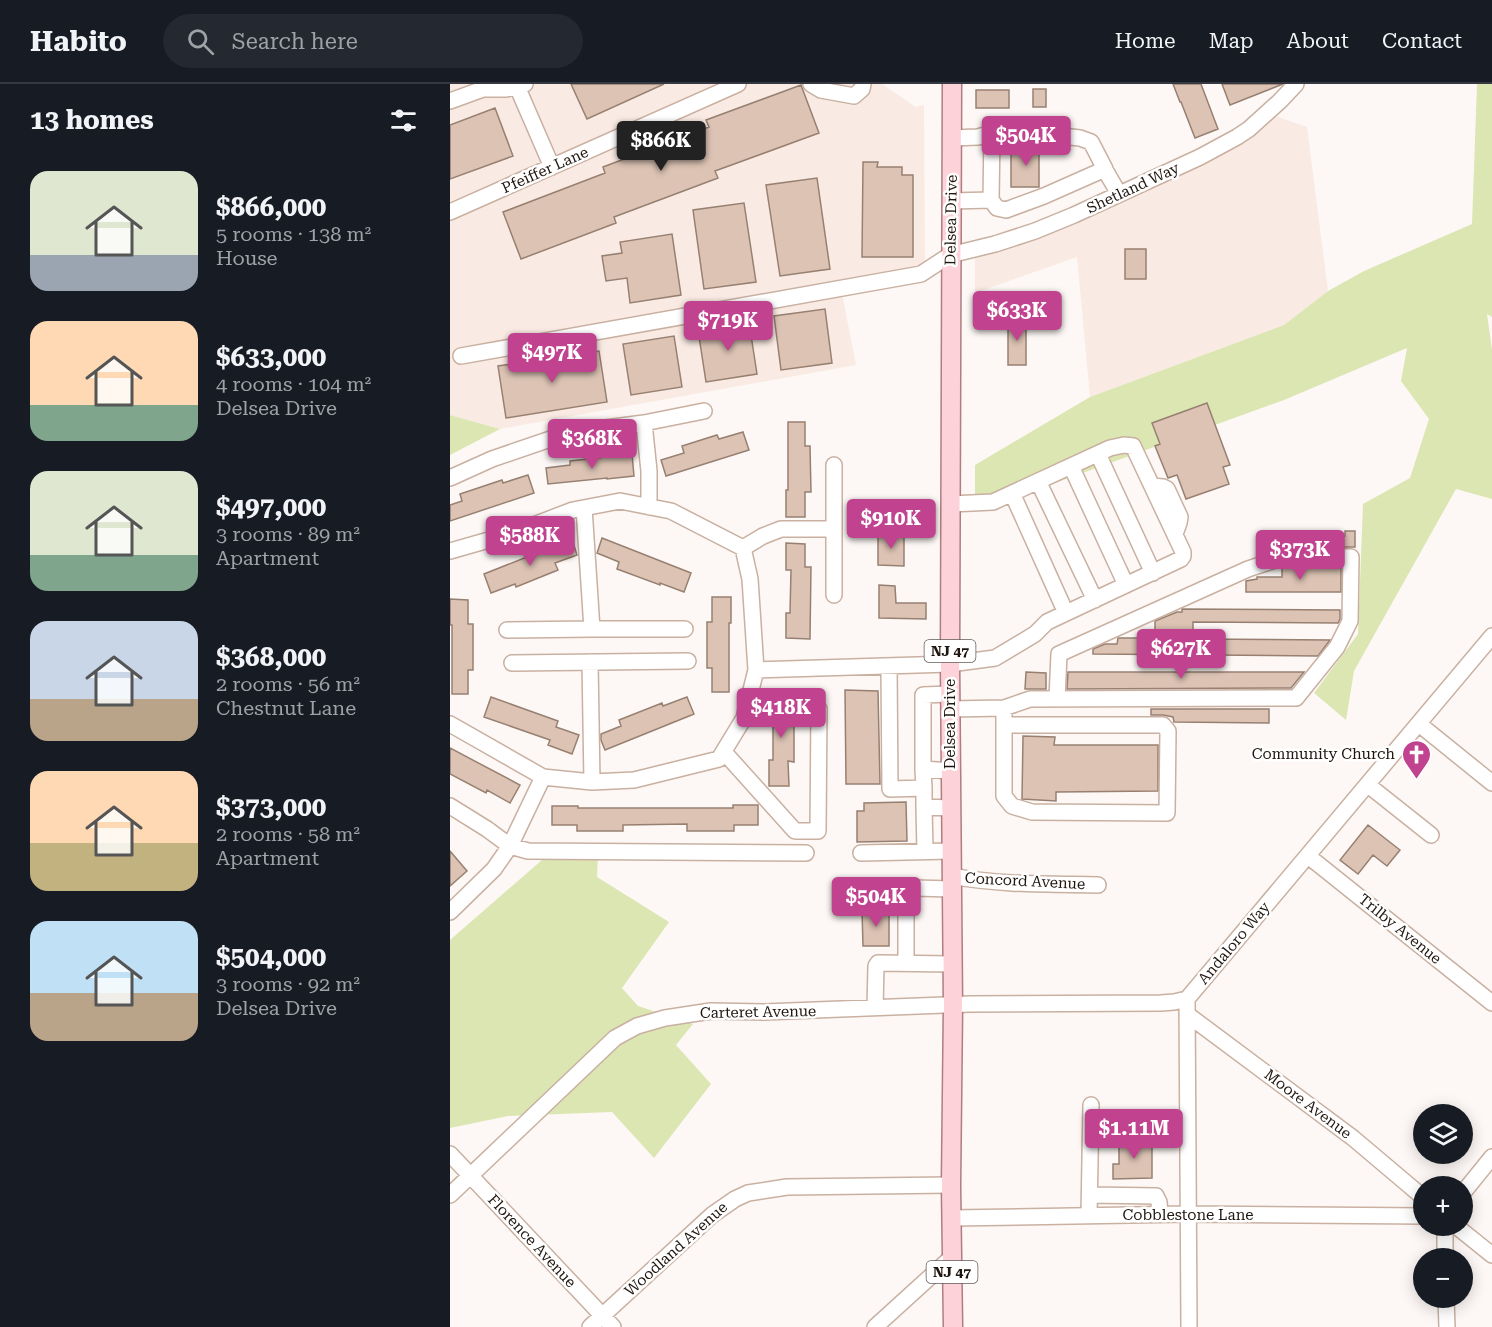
<!DOCTYPE html>
<html lang="en">
<head>
<meta charset="utf-8">
<style>
  body { margin:0; font-family:"Roboto Serif",serif; background:#242831; color:#f1f3f6; height:100vh; display:flex; flex-direction:column; font-size:22px; white-space:nowrap }
  * { box-sizing:border-box; margin:0 }
  p { font-size:20px; color:#9ea1a6 }
  .icon { flex:none; width:33px; height:33px; fill:none; stroke:currentColor; stroke-width:2; stroke-linecap:round; stroke-linejoin:round }
  .map { position:relative; flex:1; overflow:hidden }
  .panel { display:flex; flex-direction:column; background:#171b24; width:450px }
  .panel>* { flex:none }
  .controls { position:absolute; left:963px; top:1020px; display:grid; gap:12px }
  .controls a { display:grid; place-items:center; width:60px; height:60px; border-radius:50%; background:#171b24; box-shadow:0 3px 15px #0003; font-size:30px }
  .price { position:absolute; translate:-50% -51px; padding:0 14px; border-radius:6px; background:#c1428f; color:#fff; font-size:20px; line-height:39px; filter:drop-shadow(0 2px 3px #0008) }
  .price::after { content:''; position:absolute; left:50%; top:36px; width:18px; height:14px; margin-left:-9px; background:inherit; clip-path:polygon(0 0,100% 0,50% 100%) }
  .price.selected { background:#222; color:#fff }
  ul { padding:0; list-style:none }
  li { display:flex; align-items:center; gap:18px; height:150px; padding:0 30px }
  li span { display:grid; place-items:center; flex:none; width:168px; height:120px; border-radius:18px; color:#555 }
  li>.icon { margin-inline-start:auto }
  span .icon { width:72px; height:72px; fill:#fffc; stroke-width:1 }
  li b { font-size:26px }
  h2 { display:flex; justify-content:space-between; align-items:center; height:72px; padding:0 30px; font-size:26px }
  header { display:flex; align-items:center; gap:36px; box-sizing:border-box; height:84px; padding:0 30px; background:#171b24; border-bottom:2px solid #363941 }
  header strong { font-size:28px }
  nav { display:flex; gap:33px; margin-inline-start:auto; font-size:21px }
  .search { width:420px; height:54px; background:#242831; display:flex; align-items:center; gap:15px; box-sizing:border-box; padding:0 21px; border-radius:33px; color:#9ea1a6; font-size:22px }
  main { display:flex; flex:1; min-height:0 }
  .map>svg:first-child { display:block }
  .built { fill:#f9ebe3 }
  .green { fill:#dce6b3 }
  .building { fill:#dcc3b4; stroke:#978071; stroke-width:1.5 }
  .lines { fill:none; stroke-linecap:round; stroke-linejoin:round }
  .minor-casing { stroke:#c9b0a1; stroke-width:18 }
  .major-casing { stroke:#af7d82; stroke-width:21 }
  .minor { stroke:#fff; stroke-width:15 }
  .major { stroke:#fdd3d9; stroke-width:18 }
  .labels { text-anchor:middle; dominant-baseline:central; stroke-width:5; stroke-linejoin:round; paint-order:stroke }
  .shield { fill:#fff; stroke:#625c58; stroke-width:1.5 }
  .shield-label { font-size:14px; font-weight:bold; fill:#1f1610 }
  .street-label { font-size:15px; fill:#1f1610; stroke:#fff }
  .poi-label { font-size:15px; fill:#1f1610; stroke:#fff; text-anchor:end }
</style>
</head>
<body>
<header>
<strong>Habito</strong>
<div class="search"><svg class="icon" aria-label="search" viewBox="0 0 24 24"><circle cx="10" cy="10" r="6"/><path d="M15 15l6 6"/></svg>Search here</div>
<nav><a>Home</a><a>Map</a><a>About</a><a>Contact</a></nav>
</header>
<main>
<section class="panel">
<h2>13 homes<svg class="icon" aria-label="filters" viewBox="0 0 24 24"><path d="M4 7h16M4 17h16"/><circle cx="9" cy="7" r="2"/><circle cx="15" cy="17" r="2"/></svg></h2>
<ul>
<li><span style="background:linear-gradient(#dfe7d0 70%,#9aa5b1 0)"><svg class="icon" aria-label="home" viewBox="0 0 24 24"><path d="M3 11l9-7 9 7M6 9v11h12V9"/></svg></span><div><b>$866,000</b><p>5 rooms · 138 m²</p><p>House</p></div></li>
<li><span style="background:linear-gradient(#ffd9b3 70%,#7fa58c 0)"><svg class="icon" aria-label="home" viewBox="0 0 24 24"><path d="M3 11l9-7 9 7M6 9v11h12V9"/></svg></span><div><b>$633,000</b><p>4 rooms · 104 m²</p><p>Delsea Drive</p></div></li>
<li><span style="background:linear-gradient(#dfe7d0 70%,#7fa58c 0)"><svg class="icon" aria-label="home" viewBox="0 0 24 24"><path d="M3 11l9-7 9 7M6 9v11h12V9"/></svg></span><div><b>$497,000</b><p>3 rooms · 89 m²</p><p>Apartment</p></div></li>
<li><span style="background:linear-gradient(#c9d6e8 65%,#b9a48a 0)"><svg class="icon" aria-label="home" viewBox="0 0 24 24"><path d="M3 11l9-7 9 7M6 9v11h12V9"/></svg></span><div><b>$368,000</b><p>2 rooms · 56 m²</p><p>Chestnut Lane</p></div></li>
<li><span style="background:linear-gradient(#ffd9b3 60%,#c2b280 0)"><svg class="icon" aria-label="home" viewBox="0 0 24 24"><path d="M3 11l9-7 9 7M6 9v11h12V9"/></svg></span><div><b>$373,000</b><p>2 rooms · 58 m²</p><p>Apartment</p></div></li>
<li><span style="background:linear-gradient(#bfe0f5 60%,#b9a48a 0)"><svg class="icon" aria-label="home" viewBox="0 0 24 24"><path d="M3 11l9-7 9 7M6 9v11h12V9"/></svg></span><div><b>$504,000</b><p>3 rooms · 92 m²</p><p>Delsea Drive</p></div></li>
</ul>
</section>
<div class="map">
<svg width="1042" height="1243" viewBox="0 0 1042 1243">
  <rect width="100%" height="100%" fill="#fdf8f5"/>
  <path class="built" d="M0 0H432L466 23 474 21 475 189 391 204 406 281 50 345 0 331Z
    M820 30 857 43 878 207 834 241 640 313 627 173 525 209V163L730 85Z"/>
  <path class="green" d="M1027 0H1042V233L1037 230 1042 266V415L1006 405 904 587 896 636 864 609 908 550 913 420 960 394 979 335 951 297 957 264 834 316 525 428V381L640 313 834 241 878 207 914 187 1022 140Z
    M0 331 50 345 0 371Z
    M148 770 147 793 219 838 172 904 188 922 243 940 226 961 261 1000 204 1074 162 1028 58 1032 0 1044V856L92 776Z"/>
  <path class="building" d="M121 0H214L137 35Z
    M723 0H751L768 45 745 54 731 18H730Z
    M772 0H833L780 21Z
    M351 1 369 49 265 87 268 94 164 133 166 139 71 175 53 128 155 89 153 83 259 43 256 36Z
    M583 5H596V23H583Z
    M526 6H559V24H526Z
    M45 24 63 72 0 95V41Z
    M575 58 589 59V103H561V68H575Z
    M413 78H428L427 83H452V91H463V173H412Z
    M367 94 380 185 330 192 316 101Z
    M294 119 306 198 254 205 243 126Z
    M222 150 231 211 180 219 177 194 156 197 152 172 172 169 170 158Z
    M675 165H696V195H675Z
    M375 225 382 279 331 286 324 232Z
    M558 234 576 235V281H558Z
    M299 238 307 290 256 298 248 246Z
    M224 252 232 303 181 311 173 260Z
    M149 267 157 318 56 334 48 282Z
    M757 319 780 381 773 383 779 400 736 415 727 391 718 394 705 362 710 360 702 339Z
    M338 338H355V362H360L361 408H355V433H336V406H338Z
    M293 348 299 366 216 392 211 376 234 369 232 362 267 351 269 355Z
    M182 370 184 392 157 395V394L98 400 96 384 120 381V377Z
    M78 391 84 409 0 437V421L12 417 10 410 52 396 53 399Z
    M895 447H905V463H885V452H895Z
    M428 450H454V482L428 481Z
    M152 454 241 489 234 508 210 499V501L167 485 169 478 147 469Z
    M122 455 127 471 105 479 108 486 66 503 65 500 41 509 34 490Z
    M336 459 355 460V483H361L360 555 336 554V529H340L341 486H336Z
    M836 483H891V508H796V497L807 495V493H832V484Z
    M429 501 445 502 446 519H476V535L429 534Z
    M262 513H281V539H279V608H262V584H257V538H262Z
    M0 515 18 516V540H23V586H18V610H2V541H0Z
    M732 525 890 526V535L888 539 743 538V555L880 556 868 572 643 570V565L655 560H667L668 554H705V537L727 528H732Z
    M576 588 596 589V605H575Z
    M618 588H854L841 604 617 605Z
    M395 606 428 607 430 700H396Z
    M319 607 339 609 338 632 344 633V678L338 677 339 702H319V676H323V632H319Z
    M41 613 108 637 106 643 129 651 122 670 98 661 100 656 34 633Z
    M237 613 244 630 155 666 151 656V650L171 642 169 636 212 619 213 622Z
    M701 625H819V639L724 638 723 633 713 631H701Z
    M573 652 605 653 604 661H708V707L606 708V717L572 715Z
    M0 664 70 701 60 719 37 706 36 709 0 690Z
    M456 718 457 757 407 758V727H414V719Z
    M283 721H308V741H284V747H237V740L173 741V747H127V741H102V722H128V724H283Z
    M918 741 950 766 937 782 923 771 908 790 890 776Z
    M0 767 17 787 0 802Z
    M412 826H439V862H413Z
    M677 1052H692V1059H702V1094L663 1095V1080H669V1059H677Z"/>
  <g class="lines">
    <defs>
      <path id="minor" d="M66 0 102 83
        M361 0 371 6 404 12 412 5 413 0
        M0 17 33 5H56L75 0
        M502 54 528 53 542 49 574 48 630 54 641 58 655 85 594 112 556 126 547 124 541 116 542 49
        M654 84 669 110
        M501 117 541 116
        M0 128 288 0
        M11 272 471 190 500 171 545 160 585 147 624 131 750 73 787 53 799 45 830 17 846 0
        M194 339 199 387V423
        M648 370 703 489
        M384 381V511
        M621 382 676 501
        M0 394 42 375 118 349 194 339 254 327
        M588 397 645 516
        M702 402 713 403 717 405 730 433 729 439 725 450
        M562 409 616 529
        M293 464 313 452 331 445H384
        M0 467 60 450 123 426 170 417 221 427 293 464 300 495 306 586 294 634 269 675 184 696 142 698 93 693 0 640
        M142 545H235
        M57 546 142 545 134 424
        M140 578 142 698
        M62 579 238 577
        M439 582 440 705 474 704 473 685 501 687
        M306 586 500 580 545 574 585 550 597 538 731 475 733 472V468L683 362 674 361 660 364 543 418 501 420
        M554 624V712L562 722 582 728 717 729 718 647 713 641H554
        M500 625 554 624 580 615 846 614 887 563 900 537 901 473H834L798 485 609 570 607 615
        M969 640 1042 699
        M274 668 345 747H368L369 625
        M473 685V611L500 610
        M918 701 981 751
        M474 704V723L501 724
        M0 722 37 745 60 762 78 767 356 769
        M474 723 475 767
        M411 769 501 767
        M858 772 1042 919
        M501 792C550 801 599 800 648 801
        M0 828 44 785 60 762 93 693
        M456 879V809L459 806 465 804 502 805
        M425 924 426 882 428 879 502 880
        M738 931 903 1054 974 1114
        M0 1070 163 1243
        M1012 1110 1042 1073
        M0 1111 165 954 187 942 215 934 261 927 314 928 520 920 711 919 724 918 737 915
        M640 1111 706 1112 709 1118 710 1130
        M639 1131 641 1021
        M502 1134 738 1130 974 1132
        M995 1142V1174
        M1006 1142 1042 1171
        M996 1214 997 1243
        M140 1243 262 1131 285 1115 298 1109 337 1103 501 1101
        M425 1243 502 1173
        M739 1243 737 915 1042 552"/>
      <path id="major" d="M502 0 500 580 503 922 501 1101 503 1243"/>
    </defs>
    <use href="#minor" class="minor-casing"/>
    <use href="#major" class="major-casing"/>
    <use href="#minor" class="minor"/>
    <use href="#major" class="major"/>
  </g>
  <defs>
    <symbol id="church-pin" viewBox="-11 -11 22 30"><path d="M0 17L-7.5 6A9.5 9.5 0 1 1 7.5 6Z" fill="#c1428f" stroke="#fff"/><path d="M-1.2-6h2.4v3.5h3.3v2.4h-3.3V6h-2.4V-.1h-3.3v-2.4h3.3Z" fill="#fff"/></symbol>
  </defs>
  <g fill-rule="evenodd">
    <use href="#church-pin" x="950" y="654" width="33" height="45"/>
  </g>
  <g class="labels">
    <g class="shield">
      <rect x="474.5" y="556" width="51" height="22" rx="4.5"/>
      <rect x="476.5" y="1177" width="51" height="22" rx="4.5"/>
    </g>
    <g class="shield-label">
      <text x="500" y="567">NJ 47</text>
      <text x="502" y="1188">NJ 47</text>
    </g>
    <g class="street-label">
      <text transform="translate(95 86) rotate(-24)">Pfeiffer Lane</text>
      <text transform="translate(683 104) rotate(-25)">Shetland Way</text>
      <text transform="translate(501 136) rotate(-89)">Delsea Drive</text>
      <text transform="translate(500 640) rotate(-90)">Delsea Drive</text>
      <text transform="translate(575 797) rotate(3)">Concord Avenue</text>
      <text transform="translate(950 845) rotate(39)">Trilby Avenue</text>
      <text transform="translate(784 859) rotate(-50)">Andaloro Way</text>
      <text transform="translate(308 928) rotate(-1)">Carteret Avenue</text>
      <text transform="translate(858 1020) rotate(37)">Moore Avenue</text>
      <text x="738" y="1131">Cobblestone Lane</text>
      <text transform="translate(82 1157) rotate(47)">Florence Avenue</text>
      <text transform="translate(226 1165) rotate(-42)">Woodland Avenue</text>
    </g>
    <g class="poi-label">
      <text x="945" y="670">Community Church</text>
    </g>
  </g>
</svg>
<div class="controls">
<a><svg class="icon" aria-label="layers" viewBox="0 0 24 24"><path d="M12 4l9 5-9 5-9-5zM3 14l9 5 9-5"/></svg></a>
<a>+</a>
<a>−</a>
</div>
<b class="price" style="left:576px;top:83px">$504K</b>
<b class="price selected" style="left:211px;top:88px">$866K</b>
<b class="price" style="left:567px;top:258px">$633K</b>
<b class="price" style="left:278px;top:268px">$719K</b>
<b class="price" style="left:102px;top:300px">$497K</b>
<b class="price" style="left:142px;top:386px">$368K</b>
<b class="price" style="left:441px;top:466px">$910K</b>
<b class="price" style="left:80px;top:483px">$588K</b>
<b class="price" style="left:850px;top:497px">$373K</b>
<b class="price" style="left:731px;top:596px">$627K</b>
<b class="price" style="left:331px;top:655px">$418K</b>
<b class="price" style="left:426px;top:844px">$504K</b>
<b class="price" style="left:684px;top:1076px">$1.11M</b>
</div>
</main>
</body>
</html>
